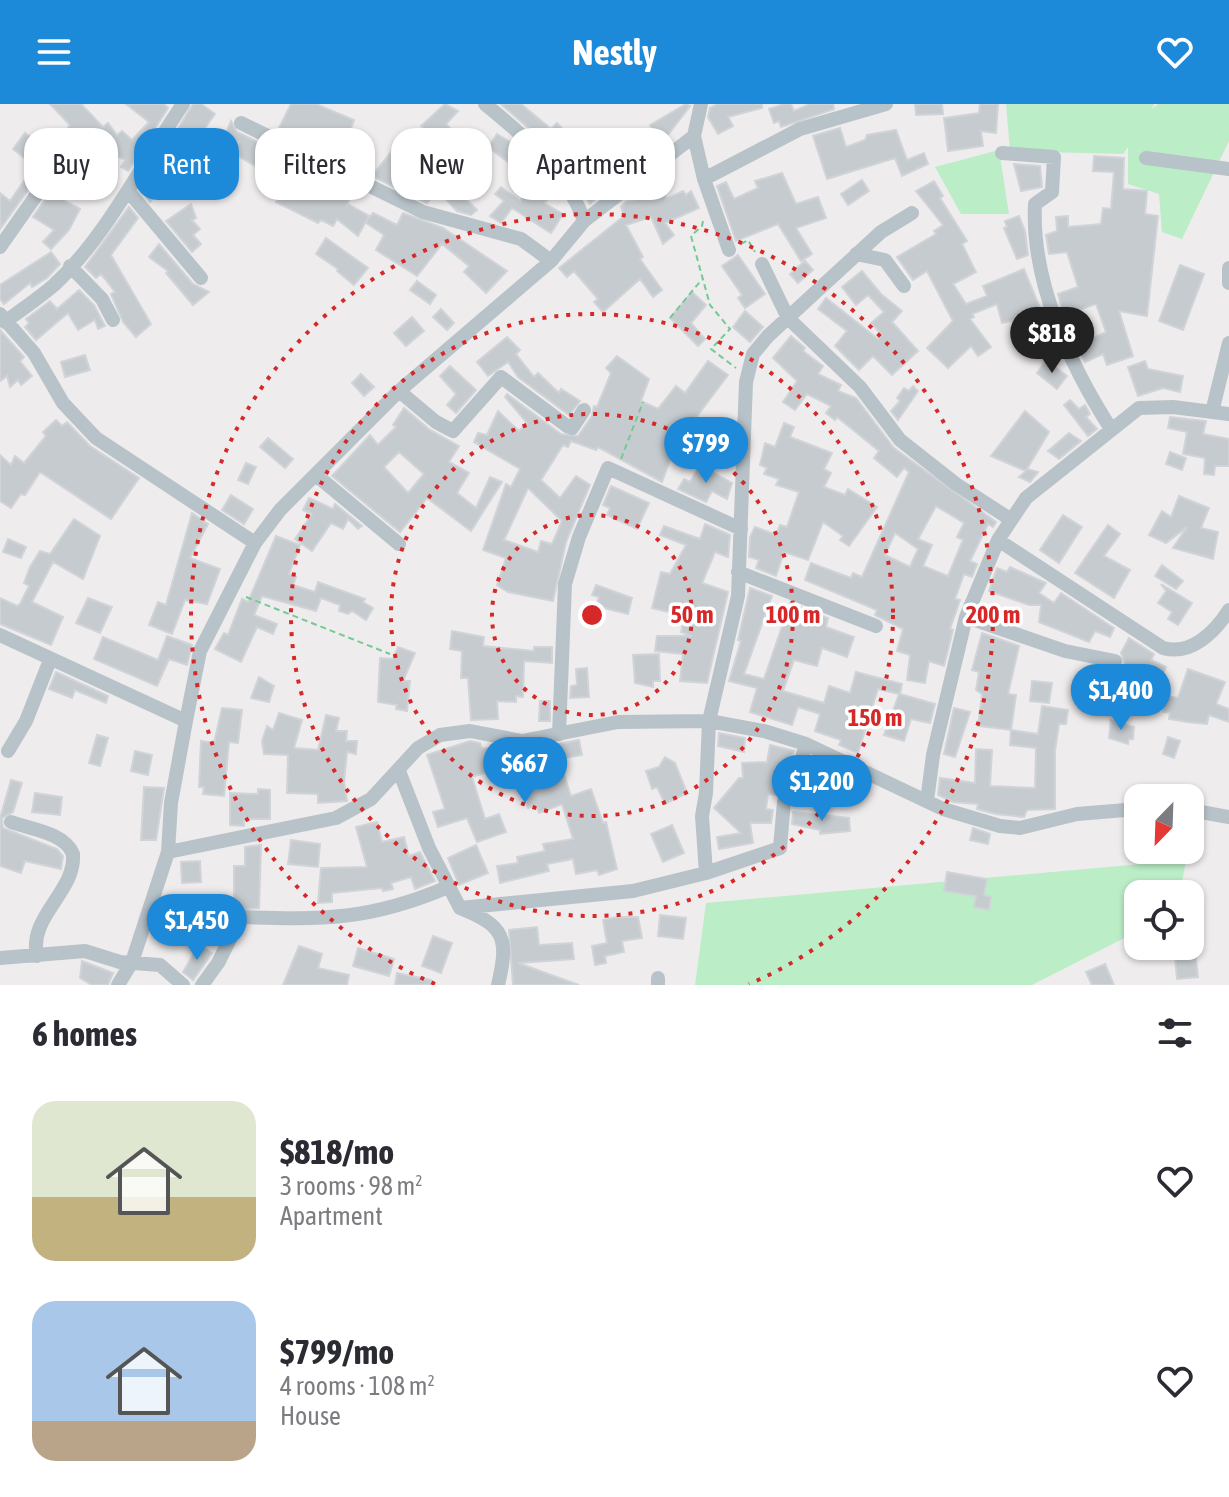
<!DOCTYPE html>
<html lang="en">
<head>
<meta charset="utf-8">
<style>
  body { margin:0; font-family:"Asap Condensed",sans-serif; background:#f7f7f7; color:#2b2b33; height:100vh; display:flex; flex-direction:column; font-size:30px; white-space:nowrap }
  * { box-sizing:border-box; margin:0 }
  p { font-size:26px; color:#7c7c81 }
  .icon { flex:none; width:44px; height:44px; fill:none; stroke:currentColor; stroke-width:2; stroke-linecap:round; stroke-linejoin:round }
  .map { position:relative; height:881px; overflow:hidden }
  .panel { display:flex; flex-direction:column; background:#fff; flex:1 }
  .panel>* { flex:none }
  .banner { position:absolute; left:24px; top:24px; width:800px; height:72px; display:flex; gap:16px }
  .needle { width:52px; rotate:203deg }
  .fabs { position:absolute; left:1124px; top:680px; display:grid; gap:16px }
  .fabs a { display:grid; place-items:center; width:80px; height:80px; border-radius:16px; background:#fff; box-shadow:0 2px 6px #0004; font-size:40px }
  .price { position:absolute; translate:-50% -68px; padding:0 18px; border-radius:28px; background:#1d8ad9; color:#fff; font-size:26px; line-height:52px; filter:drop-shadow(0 2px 4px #0008) }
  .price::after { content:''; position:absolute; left:50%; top:48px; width:24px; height:18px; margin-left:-12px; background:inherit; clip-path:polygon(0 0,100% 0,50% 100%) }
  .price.current { background:#222; color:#fff }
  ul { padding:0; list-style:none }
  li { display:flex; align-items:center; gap:24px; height:200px; padding:0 32px }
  li span { display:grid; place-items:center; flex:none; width:224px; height:160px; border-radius:24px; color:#555 }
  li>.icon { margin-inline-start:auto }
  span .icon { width:96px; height:96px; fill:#fffc; stroke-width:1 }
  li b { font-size:34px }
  h2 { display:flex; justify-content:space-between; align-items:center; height:96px; padding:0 32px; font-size:34px }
  .pill { padding:0 28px; border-radius:24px; background:#fff; box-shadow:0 2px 6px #0004; font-size:28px; line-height:72px }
  .pill.current { background:#1d8ad9; color:#fff }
  header { display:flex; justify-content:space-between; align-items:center; height:104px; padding:0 32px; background:#1d8ad9; color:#fff; font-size:36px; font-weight:700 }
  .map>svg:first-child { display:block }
  .green { fill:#bbedc7 }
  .building { fill:#c6cbcf; stroke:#d0d4d8; stroke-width:2; fill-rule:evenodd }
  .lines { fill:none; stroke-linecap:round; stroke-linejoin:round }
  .path { stroke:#74ca93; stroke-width:2; stroke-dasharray:6 4; stroke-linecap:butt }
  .street { stroke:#b8c3c9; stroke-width:14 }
  .ring { fill:none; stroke:#d62828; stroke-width:4; stroke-dasharray:4 8 }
  .centre { fill:#d62828; stroke:#fff; stroke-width:4 }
  .ring-label { font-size:24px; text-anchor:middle; font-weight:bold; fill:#d62828; stroke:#fff; stroke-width:7; stroke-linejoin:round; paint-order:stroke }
</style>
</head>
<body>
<header><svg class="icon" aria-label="menu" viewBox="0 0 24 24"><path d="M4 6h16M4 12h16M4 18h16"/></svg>Nestly<svg class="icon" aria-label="heart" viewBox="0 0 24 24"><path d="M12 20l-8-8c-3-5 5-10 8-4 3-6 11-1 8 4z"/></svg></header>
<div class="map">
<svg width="1229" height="881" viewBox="0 0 1229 881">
  <rect width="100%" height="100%" fill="#efeced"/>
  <path class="green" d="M1006 0H1154L1152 5 1158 0H1229V37L1182 135 1162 128 1159 90 1128 80V43L1123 50 1010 47Z
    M999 46 1009 110H961L935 63Z
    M1186 756 1180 790H1138V827L1032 881H695L706 799Z"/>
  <path class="building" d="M50 0H81L103 23 108 19 117 31 122 27 132 36 149 18 126 0H164L168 4 128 67 121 63 125 56 84 37 70 54 54 41 70 21Z
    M193 0H201L215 10 189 47 193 50 168 91 160 85 150 98 141 85Z
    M291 0H316L354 16 349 30 372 40 361 67 315 44 319 37 292 25 289 31 278 26Z
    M445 0 458 7 446 20 470 43 461 52 436 29 433 33 421 22Z
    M501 0H521L551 25 557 19 568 31 553 46Z
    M686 0 690 2 668 31 659 36 650 21Z
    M718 0H762V4L728 13 733 22 718 30 708 13 710 4Z
    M784 0H791L794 7 810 0H833L834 5 781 23 779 17 774 19 769 5Z
    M915 0H942L943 10 916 11Z
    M980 0H998L996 29 981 27 983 42 948 47 944 14 979 9Z
    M231 17 237 28 354 85 346 103 348 100 369 112 358 132 337 115 333 122 321 116 318 119 276 98 285 79 233 49 239 38 225 31Z
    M840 24 846 43 865 36 867 31 896 26 907 56 924 49 928 60 902 72 895 54 827 75 813 32Z
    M25 29 39 39 27 56 13 45Z
    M497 30 522 45 556 88 544 99 563 110 551 129 512 104 501 119 490 112 504 97 495 90 501 83 520 97 535 78 488 43Z
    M404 32 415 41 406 52 423 64 428 58 438 65 444 58 462 74 454 83 477 106 471 111 457 107 438 87 427 99 372 72Z
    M613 33 622 42 632 33 645 48 590 100 570 69 601 39 604 42Z
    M1094 52 1124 54 1123 85 1147 87 1145 110 1158 112 1147 212 1119 207 1133 252 1107 261 1103 250 1085 258 1077 242 1106 228 1096 200 1064 211 1058 190 1078 183 1067 148 1049 150 1046 131 1057 127 1056 113 1068 112V123L1101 120 1103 104 1111 105 1114 68 1093 67Z
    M1014 60 1040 62 1042 83 1021 87Z
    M782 69 796 100 818 93 826 114 796 124 812 150 801 157 778 120 736 137 717 82 726 78 734 95 758 84 755 77Z
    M862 76 869 87 848 101 841 90Z
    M24 77 31 82 0 125V89L10 97Z
    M934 77 943 92 940 94 967 137 962 140 976 168 953 180 966 200 987 192 983 182 1024 165 1056 243 1045 250 1033 231 1037 229 1031 212 1002 219 997 200 972 210 974 213 970 215 991 243 978 252 971 242 948 264 927 244 953 217 927 167 913 176 897 153 936 130 934 127 943 121 916 87Z
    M57 78 71 88 65 97 80 105 69 126 51 145 43 138 54 126 33 113Z
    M683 87 686 91 691 87 699 104 665 119 674 131 663 140 651 113 626 121 643 153 640 155 662 186 653 193 640 175 603 208 594 198 598 195 574 167 567 173 559 164 624 112 621 103 626 98 664 88 666 95Z
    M191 100 196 114 192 116 200 125 193 131 201 140 192 148 166 117Z
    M129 103 138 114 111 151 151 220 136 233 123 218 111 190 115 188 101 170 96 174 85 163Z
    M373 109 397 121 403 109 443 124 507 167 486 189 464 168 469 162 442 140 417 172 376 146 384 131 365 118Z
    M1019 112 1025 127 1028 151 1017 155 1004 124 1007 123 1005 117Z
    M326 134 368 164 354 181 337 167 338 165 316 150Z
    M159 140 193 180 209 188 193 201 166 169 168 167 149 153Z
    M51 148 60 160 47 174 32 183 30 179 4 200 0 195V181Z
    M738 151 765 190 745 204 738 194 742 191 722 162Z
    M805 157 813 166 798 179 790 170Z
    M1180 161 1204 170 1183 226 1159 217Z
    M862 167 881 190 902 207 892 218 918 247 892 271 873 252 859 266 835 242 847 227 818 205 826 194 878 235 882 231 871 219 884 208 868 191 856 201 842 183Z
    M417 177 436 191 430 200 410 186Z
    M79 186 94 201 105 222 98 225 95 216 78 226 68 209 36 236 25 223 29 219 26 215 50 197 57 205Z
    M692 188 706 201 691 219 705 235 698 242 670 214Z
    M441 205 454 219 447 226 433 213Z
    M745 207 763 223 750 238 733 223Z
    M412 213 424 227 406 242 394 229Z
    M0 226 24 253 20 257 32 272 21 281 18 276 10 283 7 272 0 277Z
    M791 232 805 244 803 247 823 262 818 270 841 281 838 287 856 294 894 344 996 418 993 423 988 420 970 457 977 460 972 473 964 470 955 495 960 496 950 525 953 526 944 562 929 557 925 579 907 576 910 551 897 547 903 525 875 511 877 506 805 476 811 459 851 474 853 469 862 473 909 368 904 364 897 373 874 354 879 347 837 313 835 316 826 309 831 302 807 290 795 306 783 298 797 277 773 254ZM936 402 964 419 957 433 963 436 948 472 923 462 932 441 918 435ZM895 429 918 445 910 463 885 451Z
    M507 233 520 246 516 250 534 273 538 269 559 289 561 285 580 297 569 311 518 273 508 258 488 272 477 258Z
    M85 251 90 266 65 273 61 258Z
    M617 252 649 275 641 297 658 305 676 282 685 289 708 257 728 271 689 323 705 332 696 348 677 337 662 378 598 343 596 346 571 337 568 343 563 341 541 376 560 394 576 372 590 381 566 438 553 497 508 488 497 481 506 454 483 446 506 380 511 383 520 365 474 338 478 329 487 331 498 307 519 327 527 319 505 293 507 290 561 330 578 332 592 312 594 302 597 303 611 269 606 264ZM528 384 562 417 552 440 541 437 538 448 504 436Z
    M1046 256 1067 272 1057 285 1037 269Z
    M1145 257 1148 265 1183 272 1180 288 1163 284 1138 292 1128 263Z
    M450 262 476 286 456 309 447 301 456 290 440 272Z
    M361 270 374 283 364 292 352 279Z
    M913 282 918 287 898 316 891 307 900 297 897 294 904 284 909 287Z
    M1070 296 1079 305 1085 301 1090 310 1086 313 1097 325 1088 332 1064 301Z
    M404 304 430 326 459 342 449 358 469 369 457 389 476 404 490 373 502 378 471 427 427 394 400 428 332 372 370 331 378 341 396 323 393 321ZM399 348 424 370 408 389 384 363Z
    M1025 307 1049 328 1027 365 1038 368 1030 378 1019 373 1026 367 991 352Z
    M1170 313 1206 317 1203 330 1229 335V362H1215L1214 371 1204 370 1205 354 1183 350 1187 328 1168 324Z
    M56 316 62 322 67 318 90 342 139 374 111 415 40 368 25 391 21 390 11 404 0 397V351L11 361 15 352 24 359 46 332 43 328Z
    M720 316 734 323V340L723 338 720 346 710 342Z
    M784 319 794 323 790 333 832 349 824 365 831 369 824 383 845 391 848 385 877 403 849 442 840 436 843 432 823 418 808 456 784 448 776 472 756 464 759 456 749 453 750 433 755 423 776 431 780 421 787 423 799 388 776 381 779 375 764 370 767 364 760 361 765 339 775 343Z
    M1069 329 1081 337 1059 355 1048 347Z
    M268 334 293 355 285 364 260 343Z
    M1170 348 1186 354 1182 366 1166 360Z
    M246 359 256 363 248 380 238 376Z
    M700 361 732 379 727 395 712 387 706 398 678 385 684 375 690 378Z
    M611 382 649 399 637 425 607 411 610 404 603 401Z
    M231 391 253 405 244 420 222 406Z
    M1179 392 1209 404 1201 424 1218 428 1213 455 1173 444 1187 423 1166 439 1149 431 1162 407 1171 413Z
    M309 394 333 405 335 400 362 422 358 425 348 415 343 425 331 419 312 447 295 435 312 410 303 406Z
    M192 409 208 420 190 454 220 465 207 500 185 496 172 530 149 521 158 498 166 501Z
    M1063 411 1082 423 1059 459 1040 446Z
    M74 415 100 432 83 475 53 458 32 498 63 513 51 541 0 520V494L17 502 20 500 29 482 24 479 30 463 40 447 50 450Z
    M705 420 730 431 728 453 715 448 702 479 728 488 707 579 680 577 683 550 655 547 657 532H692L681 528 685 512 652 504 661 468 670 470 686 441 660 431 664 422 700 435Z
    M1108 421 1120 430 1104 452 1130 466 1114 494 1075 469Z
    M276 432 300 441 289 470 296 473 293 481 315 488 318 478 365 495 363 498 373 504 366 516 352 507 348 510 339 507 340 501 321 494 316 507 262 492 254 511 277 520 273 530 257 523 241 558 215 545 224 529 228 531 242 495 248 498Z
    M8 435 26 443 21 454 3 448Z
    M1162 461 1183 477 1176 485 1155 472Z
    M1010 463 1046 479 1039 489 1054 499 1061 489 1114 524 1110 533 1095 527 1089 538 1039 518 1041 501H1029L989 487 997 464 1007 468Z
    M1161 480 1192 499 1178 521 1168 515 1172 508 1158 499 1166 487Z
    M596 481 632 494 628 510 596 502 599 493 592 491Z
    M750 484 772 492 744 570 764 575 790 499 828 514 826 523 854 533 847 553 822 544 817 562 794 556 783 587 824 599 829 582 850 589 856 568 902 580 900 590 935 600 930 619 911 615 904 637 884 631 899 590 878 585 858 649 839 641 841 636 815 627 820 610 798 603 792 621 750 608 757 584 729 577 741 537 738 536Z
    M88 494 112 503 100 529 76 519Z
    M452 527 484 533 483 542 534 547V543H552V559L524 557 523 593 516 592V598L497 597 498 615 471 616 468 574H461L462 547 450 545Z
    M982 529 1019 542 1008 590 1016 591 1011 626 978 622 982 590 976 586 979 568 972 566Z
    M167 532 192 541 187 561 169 555 157 582 94 555 103 533 158 556Z
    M1129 534 1154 550 1151 556 1166 563 1156 587 1108 577 1111 566H1119L1125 560 1121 549Z
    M398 543 415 549 403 577H410L407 607 396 605 397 601 378 598 380 554 393 555Z
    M659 550 660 577H653V583L635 579 633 551Z
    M587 564 589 593 570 594 571 582 577 581 576 565Z
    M1188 565 1225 578 1216 600 1229 605V618L1209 611 1207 620 1187 618 1169 615 1170 609 1163 608 1165 592 1178 594Z
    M56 568 108 592 106 599 75 586 72 594 49 585Z
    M259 573 274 582 269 598 251 594Z
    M1081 576 1107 581 1104 599 1078 594Z
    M1032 577 1052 579 1049 599 1030 597Z
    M540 597H550V617H539Z
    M1042 602 1068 606 1066 620H1059L1055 647V705L1027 706 1024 713 996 710 977 705 978 700 953 698 938 691 940 674 975 679 976 645 992 646 990 682 1035 684 1036 644 1010 641 1011 626 1038 630Z
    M222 604 242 606 238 639 229 638 224 692 203 690 204 683H199L201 637 214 639Z
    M954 604 970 608 955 653 944 650Z
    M279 609 302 616 294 644 318 646 326 611 339 614 336 627H347L346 637H357L356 650 347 648 344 678 347 697 318 699V690L287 689 288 651 264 650 262 637 267 622 273 626Z
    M1111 616 1134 623 1133 635H1129L1128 640 1109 634Z
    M719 629 745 634 744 648 718 642Z
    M97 631 108 634 100 662 89 659Z
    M1168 633 1180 637 1174 654 1163 650Z
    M579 636 582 651 559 655 571 692 591 685 603 719 606 718 617 765 599 771 597 766 576 770 573 755 547 760 549 767 500 779 497 762 518 759 517 753 545 747 543 740 573 735 562 700 539 709 536 701 528 704 524 692 529 690 523 656 488 661 490 667 472 673 485 715 499 710 506 728 477 738 467 714 438 723 433 708 445 705 427 651 470 637 480 639 482 644 523 647Z
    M770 641 794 647 776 691 768 690 766 705 773 706 771 719H750L753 739 719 745 717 733 741 729 714 704 739 674H743L742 659 767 658Z
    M135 647 152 651 148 671 131 667Z
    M665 653 675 659 687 689 665 700 657 683 652 685 646 667 659 663Z
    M812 654 818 657 814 678 841 679 840 695 798 692Z
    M11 676 22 679 13 708 2 714 3 724 57 745 63 752 61 765 25 757 21 769 0 762V714Z
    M144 683 164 684 156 736H141Z
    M258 685 270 686V715H244V722L230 721V689L258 690Z
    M35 689 62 693 60 711 32 708Z
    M793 708 849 714 850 727 820 730V726L792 720Z
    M377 718 382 738 404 733 409 752 420 748 435 777 415 785 411 773 391 779 393 785 383 787 382 784 332 789V798L318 799 321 764 367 763 356 723Z
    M672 721 684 749 663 758 651 730Z
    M973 724 990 730 988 740 970 736Z
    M291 736 320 740 318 763 288 760Z
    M261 741 259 804 234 806V762H245V743Z
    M476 741 488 769 459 781 448 754Z
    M200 757 201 778 182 779 181 758Z
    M947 768 987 775 984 791 991 793 989 806 974 803 976 792 944 787Z
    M660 811 686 814 683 835 658 832Z
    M617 813H638L642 834 622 837 624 848 605 852 606 859 595 861 592 842 607 839 603 816Z
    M537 823 539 841 572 839 574 855 518 859 579 881H513L509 826Z
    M433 832 452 839 441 869 422 862Z
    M199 841 212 849 193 876 183 868Z
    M299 842 322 850 318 864 349 871 347 881H283Z
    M1174 842H1187L1188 855 1196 854 1198 873 1177 875Z
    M358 844 394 855 389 872 353 862Z
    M82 857 113 869 108 881H92L80 874Z
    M1105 860 1114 881H1092L1086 868Z
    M397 869 431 876 430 881H395Z"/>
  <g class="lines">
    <path class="path" d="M703 117 702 122 691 132 710 201 730 225 711 245 736 264
      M741 140 748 136 755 148
      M670 214 703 174
      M621 355 643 298
      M246 493 390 550"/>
    <path class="street" d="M485 0C523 31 568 69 584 117
      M701 0 694 32 704 75 800 25 886 0
      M241 19 423 108 521 135 551 157
      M1005 49H1002L1054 53 1052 88 1035 100C1031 178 1070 261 1111 325
      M1146 54 1229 65
      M704 75 729 146
      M129 88 201 174
      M0 143 49 73
      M856 150 885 156 904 182
      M762 160 788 214 860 283 900 336 956 380 1010 415
      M70 162 102 195 113 216
      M1229 164V179
      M0 210 34 249 63 299 96 334 255 439
      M5 218C21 206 39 194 54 181 106 133 143 58 183 0
      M399 287 436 318 453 327 501 273 567 322 572 324 584 306
      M1212 308 1229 239
      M316 371 399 440
      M998 436 1163 544C1191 552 1215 528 1229 506
      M738 468 876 522
      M966 513 1065 547 1115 557
      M0 531 186 617 171 699 168 748 132 858 118 881
      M186 617 200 547 255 439 280 406 399 287 551 157 584 117 694 32
      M559 630 565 480 579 433 608 364 741 425
      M8 647 26 617 50 556
      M399 667 429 744 460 804C505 822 509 834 498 881
      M927 697 933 651 966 513 998 436 1026 394 1139 304 1173 303 1229 310
      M1190 706 1229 713
      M11 718C31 725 65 729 73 750 76 788 28 812 37 852
      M168 748 336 714 371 695 418 644 440 631 470 627 522 637 618 618 709 617 764 627 806 640 943 705 1000 722 1020 724 1077 710 1138 705
      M706 769 702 712 706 689 709 617 738 492 746 278 753 250 768 232 881 128 912 109
      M460 804 633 787 706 769 780 744 784 698 795 677 806 640
      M0 854 85 847 120 858 160 861 183 881
      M202 881 218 859 241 813C323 816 371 816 448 783
      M658 881V874"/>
  </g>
  <g class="ring">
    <circle cx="592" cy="511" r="100"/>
    <circle cx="592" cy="511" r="201"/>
    <circle cx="592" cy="511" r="301"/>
    <path d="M435 880A401 401 0 1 1 749 880"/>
  </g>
  <circle cx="592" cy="511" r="12" class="centre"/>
  <g class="ring-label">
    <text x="692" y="519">50 m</text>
    <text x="793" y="519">100 m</text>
    <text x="993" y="519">200 m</text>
    <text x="875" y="622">150 m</text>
  </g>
</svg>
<div class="fabs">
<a><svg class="needle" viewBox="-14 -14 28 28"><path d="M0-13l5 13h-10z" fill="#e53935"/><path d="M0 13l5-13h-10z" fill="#7c7c81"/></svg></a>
<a><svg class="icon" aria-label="locate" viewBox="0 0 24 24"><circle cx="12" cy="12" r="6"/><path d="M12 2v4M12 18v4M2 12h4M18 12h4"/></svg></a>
</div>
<b class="price current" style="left:1052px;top:271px">$818</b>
<b class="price" style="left:706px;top:381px">$799</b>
<b class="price" style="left:1121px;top:628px">$1,400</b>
<b class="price" style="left:525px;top:701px">$667</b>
<b class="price" style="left:822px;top:719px">$1,200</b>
<b class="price" style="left:197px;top:858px">$1,450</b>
<div class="banner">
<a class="pill">Buy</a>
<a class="pill current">Rent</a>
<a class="pill">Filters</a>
<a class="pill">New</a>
<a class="pill">Apartment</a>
</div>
</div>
<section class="panel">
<h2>6 homes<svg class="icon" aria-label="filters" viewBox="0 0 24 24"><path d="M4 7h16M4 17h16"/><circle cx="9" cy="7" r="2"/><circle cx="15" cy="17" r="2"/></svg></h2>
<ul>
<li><span style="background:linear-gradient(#dfe7d0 60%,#c2b280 0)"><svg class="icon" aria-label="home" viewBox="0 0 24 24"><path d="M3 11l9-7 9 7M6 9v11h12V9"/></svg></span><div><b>$818/mo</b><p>3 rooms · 98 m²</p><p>Apartment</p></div><svg class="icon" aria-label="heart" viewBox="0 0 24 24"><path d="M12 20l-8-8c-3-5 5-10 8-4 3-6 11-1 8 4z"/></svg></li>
<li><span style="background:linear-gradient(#a9c7e8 75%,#b9a48a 0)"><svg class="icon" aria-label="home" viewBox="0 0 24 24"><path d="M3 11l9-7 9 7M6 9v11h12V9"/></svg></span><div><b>$799/mo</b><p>4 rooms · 108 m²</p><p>House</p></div><svg class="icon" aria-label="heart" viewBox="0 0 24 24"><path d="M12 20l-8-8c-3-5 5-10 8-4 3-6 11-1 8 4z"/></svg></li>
</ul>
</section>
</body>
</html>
